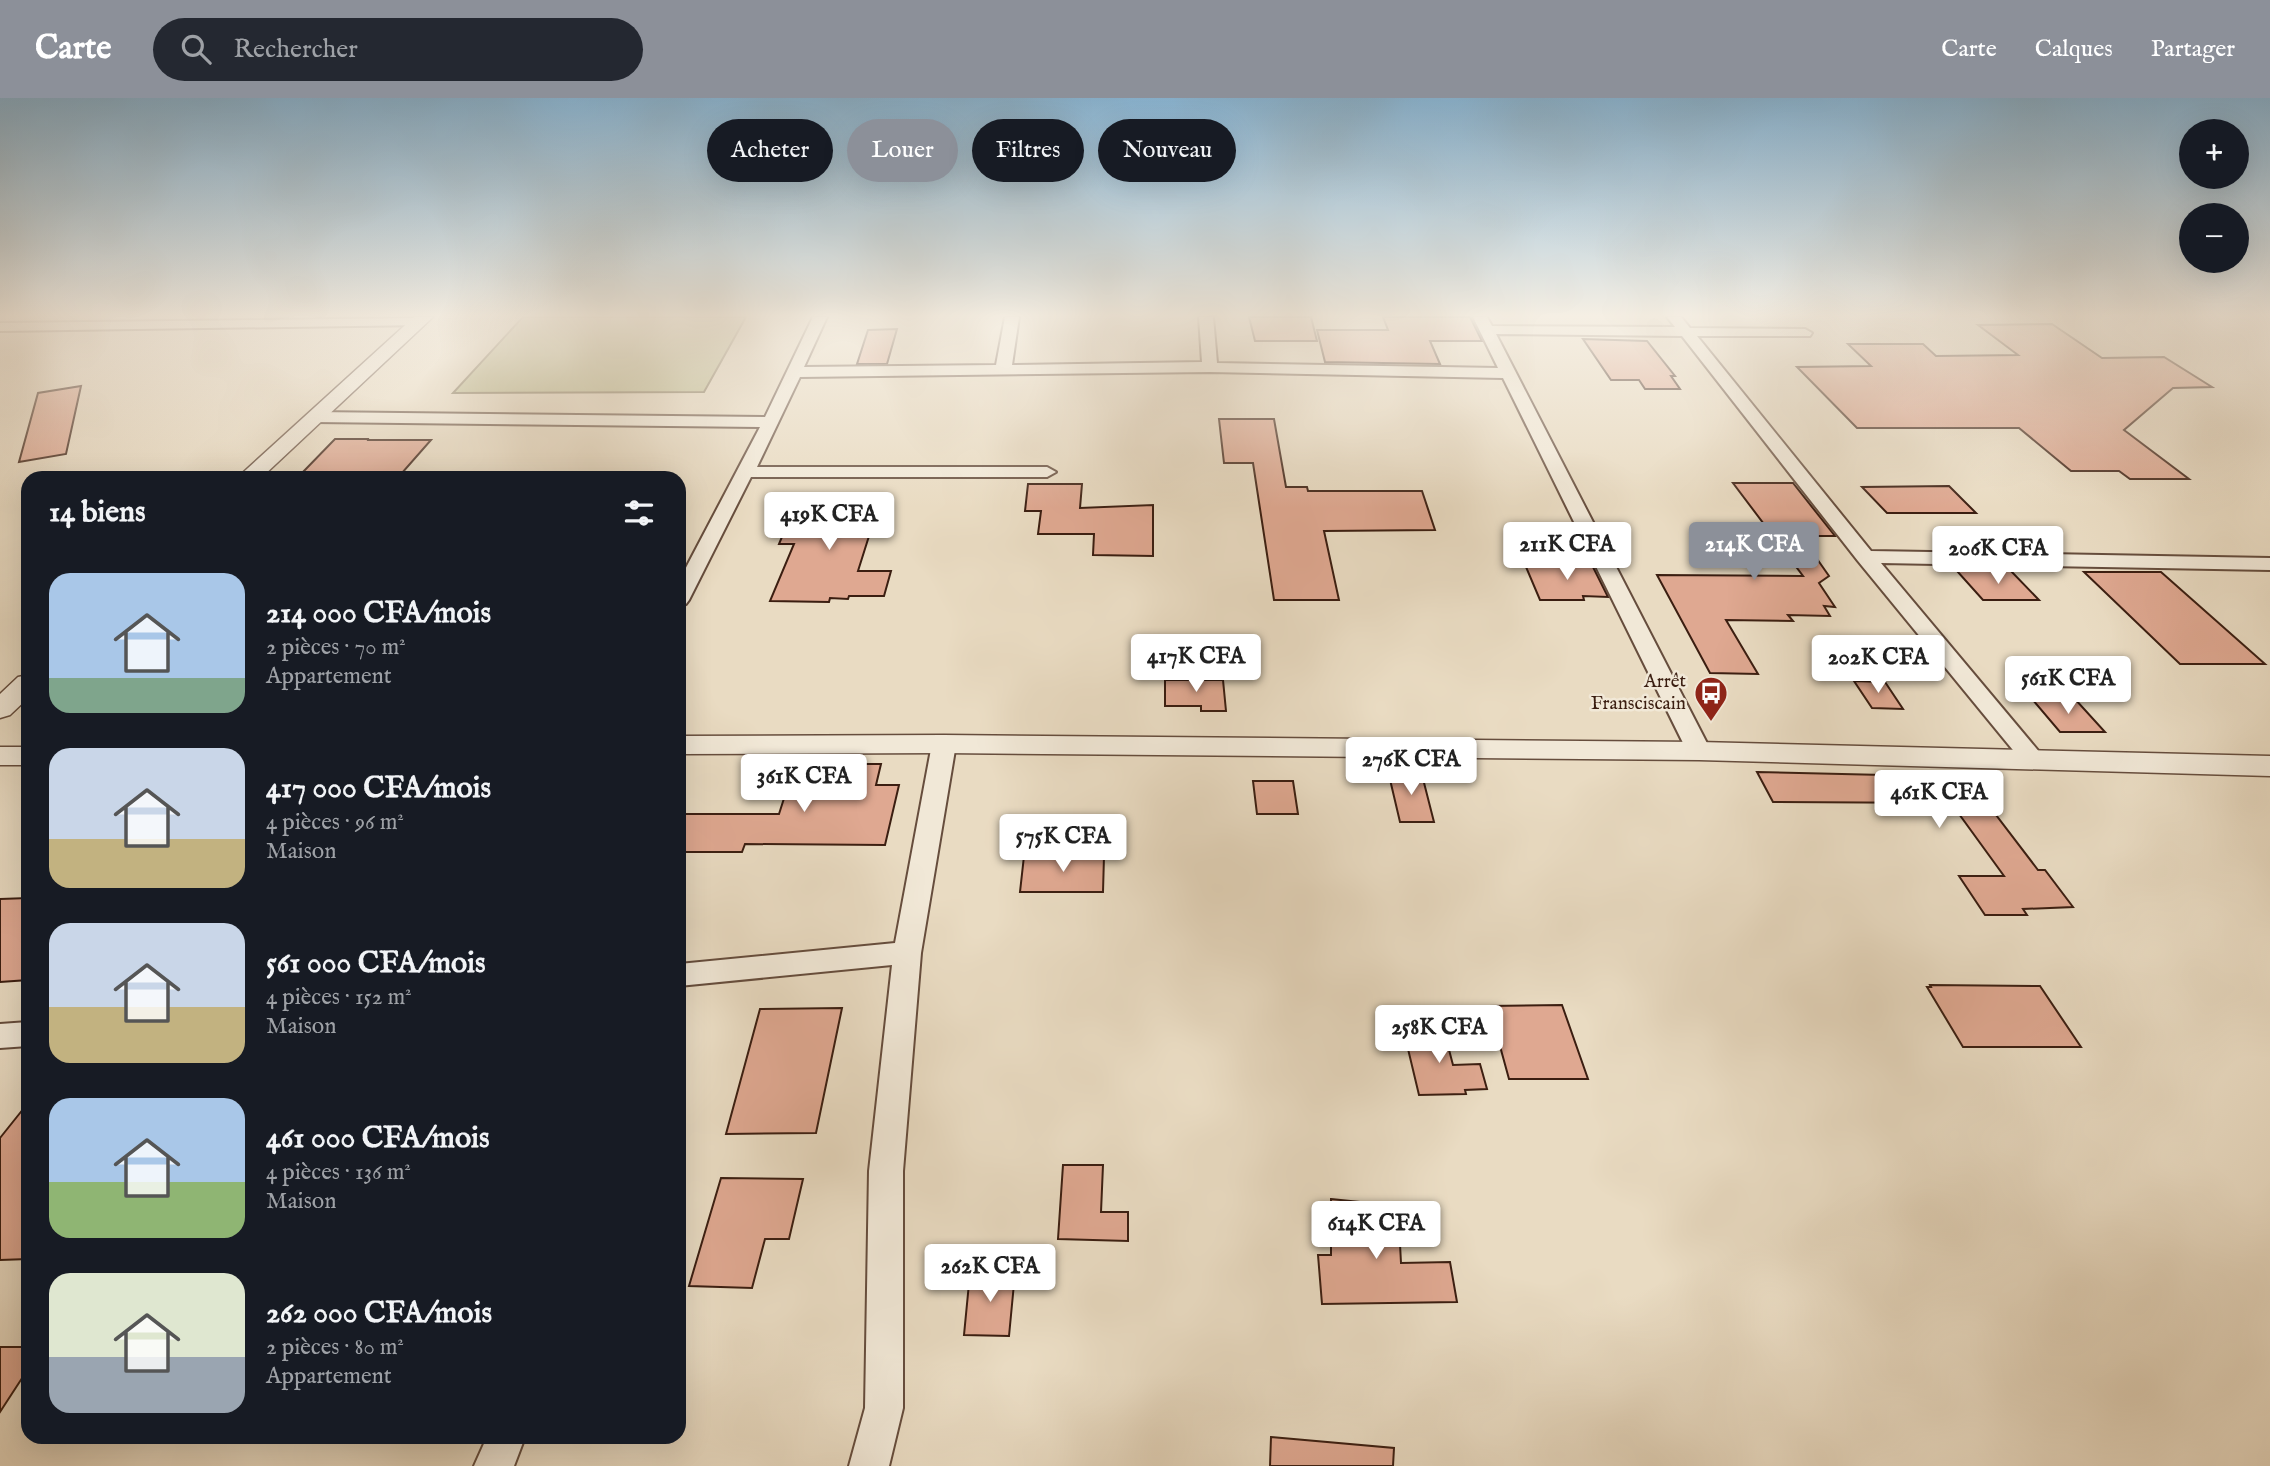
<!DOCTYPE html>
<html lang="fr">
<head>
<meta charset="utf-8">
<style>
  body { margin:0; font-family:"IM FELL English",serif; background:#242831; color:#f1f3f6; height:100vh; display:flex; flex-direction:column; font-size:26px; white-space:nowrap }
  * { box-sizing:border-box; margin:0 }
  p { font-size:23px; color:#9ea1a6 }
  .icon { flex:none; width:38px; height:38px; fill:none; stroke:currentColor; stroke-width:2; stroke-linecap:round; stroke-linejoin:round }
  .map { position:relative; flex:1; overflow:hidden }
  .drawer { position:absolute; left:21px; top:373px; width:665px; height:973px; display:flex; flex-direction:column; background:#171b24; border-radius:21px; box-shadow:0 7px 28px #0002 }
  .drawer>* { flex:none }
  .hud { position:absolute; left:707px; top:21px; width:665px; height:63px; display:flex; gap:14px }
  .tools { position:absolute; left:2179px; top:21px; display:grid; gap:14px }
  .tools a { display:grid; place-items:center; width:70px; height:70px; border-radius:50%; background:#171b24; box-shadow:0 7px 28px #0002; font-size:35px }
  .price { position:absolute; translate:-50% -60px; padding:0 16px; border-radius:7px; background:#fff; color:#222; font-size:23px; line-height:46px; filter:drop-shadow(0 2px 4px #0008) }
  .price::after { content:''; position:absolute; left:50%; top:42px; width:21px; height:16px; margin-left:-10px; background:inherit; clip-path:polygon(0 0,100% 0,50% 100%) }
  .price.current { background:#8c9099; color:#fff }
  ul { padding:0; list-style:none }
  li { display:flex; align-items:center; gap:21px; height:175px; padding:0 28px }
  li span { display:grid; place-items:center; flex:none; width:196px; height:140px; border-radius:21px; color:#555 }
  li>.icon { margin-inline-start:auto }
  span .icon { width:84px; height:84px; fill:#fffc; stroke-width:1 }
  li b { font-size:30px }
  h2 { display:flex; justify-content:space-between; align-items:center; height:84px; padding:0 28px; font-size:30px }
  .tag { padding:0 24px; border-radius:32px; background:#171b24; box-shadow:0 7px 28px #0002; font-size:24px; line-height:63px }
  .tag.current { background:#8c9099; color:#fff }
  header { display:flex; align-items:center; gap:42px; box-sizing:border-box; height:98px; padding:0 35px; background:#8c9099; color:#fff }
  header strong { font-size:33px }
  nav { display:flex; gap:38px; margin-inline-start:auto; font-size:24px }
  .search { width:490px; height:63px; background:#242831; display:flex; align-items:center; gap:18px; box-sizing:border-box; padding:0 24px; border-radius:38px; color:#9ea1a6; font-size:26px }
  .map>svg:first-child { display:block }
  .green { fill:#bfbe8e; stroke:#7d6e50; stroke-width:2 }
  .building { fill:#dfa891; stroke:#3b1e11; stroke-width:2 }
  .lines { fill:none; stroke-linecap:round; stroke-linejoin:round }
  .minor-casing { stroke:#664d3d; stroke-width:4 }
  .tertiary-casing { stroke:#664d3d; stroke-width:3 }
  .minor { fill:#f1e8d7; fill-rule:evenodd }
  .tertiary { fill:#f1e8d7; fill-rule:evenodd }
  .labels { text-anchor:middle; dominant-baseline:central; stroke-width:5; stroke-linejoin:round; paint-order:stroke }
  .poi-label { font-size:19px; fill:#3b1e11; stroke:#f1e8d7; text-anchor:end }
</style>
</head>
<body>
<header>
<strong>Carte</strong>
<div class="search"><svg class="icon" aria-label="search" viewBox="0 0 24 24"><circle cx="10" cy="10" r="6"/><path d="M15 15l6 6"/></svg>Rechercher</div>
<nav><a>Carte</a><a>Calques</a><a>Partager</a></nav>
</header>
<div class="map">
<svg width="2270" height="1368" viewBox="0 0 2270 1368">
  <rect width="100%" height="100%" fill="#e9dbc2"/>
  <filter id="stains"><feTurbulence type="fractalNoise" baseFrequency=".00286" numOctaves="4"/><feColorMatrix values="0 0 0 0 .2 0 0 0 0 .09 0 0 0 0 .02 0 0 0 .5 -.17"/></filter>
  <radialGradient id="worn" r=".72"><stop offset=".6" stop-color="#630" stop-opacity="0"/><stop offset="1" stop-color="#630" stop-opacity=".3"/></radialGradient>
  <path class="green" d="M523 219H746L704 294 453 295Z"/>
  <path class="building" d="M1249 219H1311L1317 243H1255Z
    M1383 219H1470L1482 243H1430L1440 266 1325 264 1317 232H1388Z
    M2052 226 2102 260 2164 259 2212 289 2173 290 2124 332 2189 381H2130L2119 373H2071L2019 330H1857L1797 269 1871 268 1848 246H1923L1936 258 2018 257 1978 227Z
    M897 231 887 266H857L868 232Z
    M1583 241 1647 243 1675 278H1671L1680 291H1645L1639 282H1611Z
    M81 288 66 356 19 364 38 295Z
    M1219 321H1274L1286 389H1307L1308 393H1422L1435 432 1324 433 1339 502H1274L1253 365H1224Z
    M335 341H369L367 342H431L402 375 301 376Z
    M1733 385H1793L1835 438H1801L1829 478 1819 485 1835 509 1824 508 1830 518 1788 517 1793 523 1726 522 1758 576 1710 575 1657 477 1803 478Z
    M1028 386H1082L1080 410 1153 407V458L1093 457 1094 436H1038L1041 413H1025Z
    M1949 388 1976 415H1887L1862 389Z
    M816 399 881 400 858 473H891L884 498H849L848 501 830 500 829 504 770 503 794 446H779L796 405H813Z
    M1573 463H1590L1608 499 1583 498 1584 502H1540L1526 469H1576Z
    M1957 473H2011L2039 502H1983Z
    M2084 474H2161L2265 566H2180Z
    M1165 582H1223L1226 613H1201V608H1165Z
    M1854 583 1885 584 1903 611 1872 610Z
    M2032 601H2075L2105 634H2060Z
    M795 666H881L876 687H899L885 747 745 746 742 754H679V716H779Z
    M1388 673H1421L1434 724H1400Z
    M1757 674 1884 677 1888 683 1967 679 2038 772H2045L2073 809 2023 811 2027 817H1985L1959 778H2004L1951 705 1773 704Z
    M1253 683H1293L1298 716H1257Z
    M1024 758H1104L1103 794H1020Z
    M28 800V882L0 884V801Z
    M1930 887 2040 888 2081 949H1963L1927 889H1931Z
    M1562 907 1588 981H1509L1489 908Z
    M842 910 816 1035 726 1036 760 911Z
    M1443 929 1453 967 1480 966 1487 991 1465 992 1466 996 1419 997 1403 930Z
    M28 1005V1161L0 1162V1040Z
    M1063 1067H1103L1101 1114H1128V1143L1058 1141Z
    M721 1080 803 1081 789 1141H765L752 1190 689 1188Z
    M1331 1101 1398 1108 1401 1165 1450 1164 1457 1204 1322 1206 1318 1157H1331Z
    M970 1175H1015L1009 1238 964 1237Z
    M0 1249H28V1271L0 1314Z
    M1271 1339 1394 1350 1393 1368H1270Z"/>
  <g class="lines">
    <defs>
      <path id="minor" d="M813 219H827L804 269 996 267 1005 219H1019L1012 267 1202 264 1199 219H1213L1217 265 1498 270 1473 219H1487L1492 228 1675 229 1667 219H1681L1690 230 1805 231 1812 235 1810 238H1697L1871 453 2270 460V472L1881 465 2046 662 2042 668 2034 670 2026 668 1858 463 1682 238 1496 236 1711 653 1707 658 1699 661 1691 658 1687 653 1503 280 1210 274 800 279 757 369H1047L1056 374 1047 379H751L689 502 686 506 679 508V483L760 329 314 324 306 319 314 314 765 319Z
        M418 220 425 224 423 227 0 233V225Z
        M944 638 952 641 956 646 921 855 903 1073V1310L889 1368H849L865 1310 869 1073 892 867 679 888V866L895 845 932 646 936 641Z
        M28 924V948L0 950V926Z
        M487 1339H525L514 1368H474Z"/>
      <path id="tertiary" d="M414 219H433L261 380H237Z
        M28 577V600L10 617 0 620V596L18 579Z
        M944 637 1699 644 2270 658V678L1699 662 944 655 679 656V638Z
        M0 649H28V667H0Z"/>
    </defs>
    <use href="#minor" class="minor-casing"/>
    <use href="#tertiary" class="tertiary-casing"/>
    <use href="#minor" class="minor"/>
    <use href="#tertiary" class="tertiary"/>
  </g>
  <linearGradient id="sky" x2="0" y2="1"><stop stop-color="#88b6d6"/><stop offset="0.53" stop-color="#f5efe4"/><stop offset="1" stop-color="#f5efe4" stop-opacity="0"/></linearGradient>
  <rect width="2270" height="410" fill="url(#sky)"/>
  <defs>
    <symbol id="bus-pin" viewBox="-11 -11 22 30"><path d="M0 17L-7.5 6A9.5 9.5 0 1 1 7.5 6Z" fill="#8f2418" stroke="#f1e8d7"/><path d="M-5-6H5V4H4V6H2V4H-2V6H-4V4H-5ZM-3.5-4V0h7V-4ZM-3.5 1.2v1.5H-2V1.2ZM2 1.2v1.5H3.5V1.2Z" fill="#fff"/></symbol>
  </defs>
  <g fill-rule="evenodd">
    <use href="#bus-pin" x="1692" y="576" width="38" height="52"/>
  </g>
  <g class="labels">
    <g class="poi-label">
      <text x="1686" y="584">Arrêt<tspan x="1686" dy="22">Fransciscain</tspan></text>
    </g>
  </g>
  <rect width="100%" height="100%" filter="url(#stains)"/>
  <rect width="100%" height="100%" fill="url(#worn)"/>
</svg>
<div class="tools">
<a>+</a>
<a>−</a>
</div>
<b class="price" style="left:829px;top:454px">419K CFA</b>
<b class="price" style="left:1567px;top:484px">211K CFA</b>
<b class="price current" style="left:1754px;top:484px">214K CFA</b>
<b class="price" style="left:1998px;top:488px">206K CFA</b>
<b class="price" style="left:1196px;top:596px">417K CFA</b>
<b class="price" style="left:1878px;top:597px">202K CFA</b>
<b class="price" style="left:2068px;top:618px">561K CFA</b>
<b class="price" style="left:1411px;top:699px">276K CFA</b>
<b class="price" style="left:804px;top:716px">361K CFA</b>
<b class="price" style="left:1939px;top:732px">461K CFA</b>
<b class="price" style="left:1063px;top:776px">575K CFA</b>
<b class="price" style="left:1439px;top:967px">258K CFA</b>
<b class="price" style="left:1376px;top:1163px">614K CFA</b>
<b class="price" style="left:990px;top:1206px">262K CFA</b>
<div class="hud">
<a class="tag">Acheter</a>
<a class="tag current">Louer</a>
<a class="tag">Filtres</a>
<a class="tag">Nouveau</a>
</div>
<section class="drawer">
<h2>14 biens<svg class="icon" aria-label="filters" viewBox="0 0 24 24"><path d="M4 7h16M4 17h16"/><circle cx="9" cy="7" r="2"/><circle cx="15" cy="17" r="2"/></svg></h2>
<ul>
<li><span style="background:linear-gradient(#a9c7e8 75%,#7fa58c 0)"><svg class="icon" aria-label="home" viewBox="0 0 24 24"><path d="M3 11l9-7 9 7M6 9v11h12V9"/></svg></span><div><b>214 000 CFA/mois</b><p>2 pièces · 70 m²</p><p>Appartement</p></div></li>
<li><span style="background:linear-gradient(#c9d6e8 65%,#c2b280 0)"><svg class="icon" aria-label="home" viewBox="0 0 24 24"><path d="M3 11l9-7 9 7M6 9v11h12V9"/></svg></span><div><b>417 000 CFA/mois</b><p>4 pièces · 96 m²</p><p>Maison</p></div></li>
<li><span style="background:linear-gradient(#c9d6e8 60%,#c2b280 0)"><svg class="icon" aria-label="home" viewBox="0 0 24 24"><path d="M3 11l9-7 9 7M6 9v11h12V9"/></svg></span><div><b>561 000 CFA/mois</b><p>4 pièces · 152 m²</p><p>Maison</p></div></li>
<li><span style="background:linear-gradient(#a9c7e8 60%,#8fb573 0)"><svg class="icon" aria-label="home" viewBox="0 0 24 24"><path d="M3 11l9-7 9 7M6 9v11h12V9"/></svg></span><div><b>461 000 CFA/mois</b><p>4 pièces · 136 m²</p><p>Maison</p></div></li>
<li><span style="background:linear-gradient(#dfe7d0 60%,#9aa5b1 0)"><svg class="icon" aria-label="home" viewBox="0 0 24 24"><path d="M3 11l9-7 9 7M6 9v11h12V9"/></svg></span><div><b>262 000 CFA/mois</b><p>2 pièces · 80 m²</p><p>Appartement</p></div></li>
</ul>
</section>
</div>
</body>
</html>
